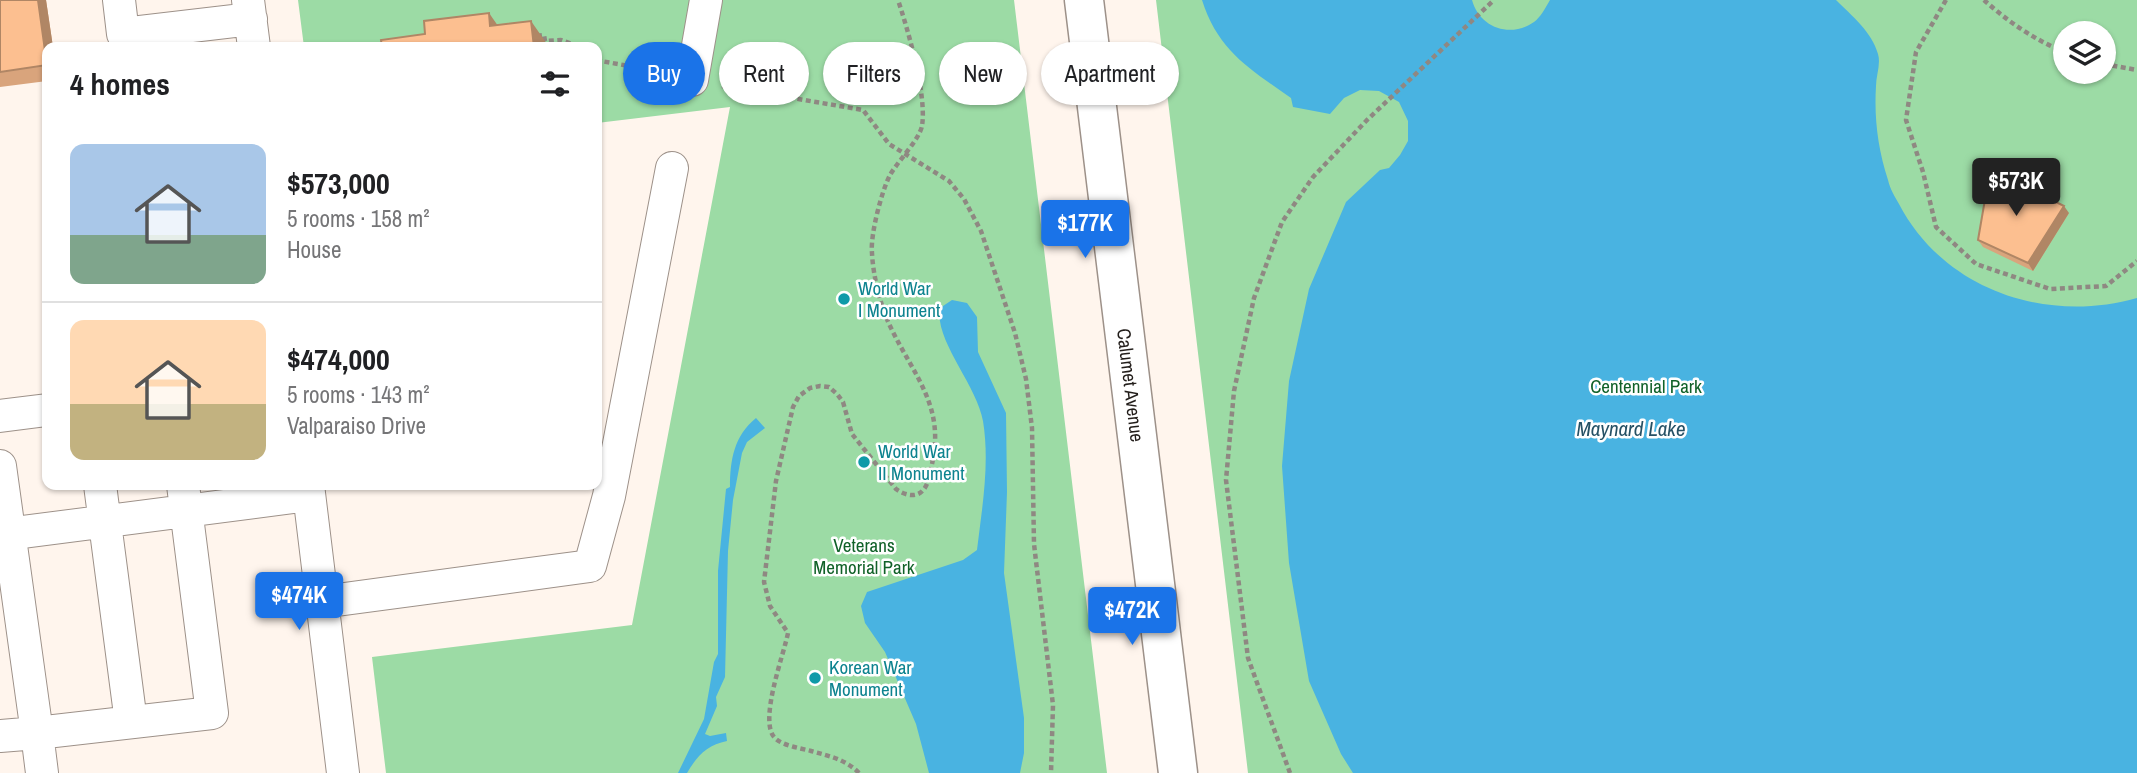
<!DOCTYPE html>
<html lang="en">
<head>
<meta charset="utf-8">
<style>
  body { margin:0; font-family:"Archivo Narrow",sans-serif; background:#f6f6f6; color:#202124; height:100vh; display:flex; flex-direction:column; font-size:26px; white-space:nowrap }
  * { box-sizing:border-box; margin:0 }
  p { font-size:23px; color:#757577 }
  .icon { flex:none; width:38px; height:38px; fill:none; stroke:currentColor; stroke-width:2; stroke-linecap:round; stroke-linejoin:round }
  .map { position:relative; flex:1; overflow:hidden }
  .panel { position:absolute; left:42px; top:42px; width:560px; height:448px; display:flex; flex-direction:column; background:#fff; border-radius:14px; box-shadow:0 2px 5px #0004 }
  .panel>* { flex:none }
  .hud { position:absolute; left:623px; top:42px; width:665px; height:63px; display:flex; gap:14px }
  .buttons { position:absolute; left:2053px; top:21px; display:grid; gap:14px }
  .buttons a { display:grid; place-items:center; width:63px; height:63px; border-radius:50%; background:#fff; box-shadow:0 2px 5px #0004; font-size:35px }
  .price { position:absolute; translate:-50% -60px; padding:0 16px; border-radius:7px; background:#1a73e8; color:#fff; font-size:23px; line-height:46px; filter:drop-shadow(0 2px 4px #0008) }
  .price::after { content:''; position:absolute; left:50%; top:42px; width:21px; height:16px; margin-left:-10px; background:inherit; clip-path:polygon(0 0,100% 0,50% 100%) }
  .price.active { background:#222; color:#fff }
  ul { padding:0; list-style:none }
  li { display:flex; align-items:center; gap:21px; height:175px; padding:0 28px }
  li+li { border-top:2px solid #e0e0e0 }
  li span { display:grid; place-items:center; flex:none; width:196px; height:140px; border-radius:14px; color:#555 }
  li>.icon { margin-inline-start:auto }
  span .icon { width:84px; height:84px; fill:#fffc; stroke-width:1 }
  li b { font-size:30px }
  h2 { display:flex; justify-content:space-between; align-items:center; height:84px; padding:0 28px; font-size:30px }
  .chip { padding:0 24px; border-radius:32px; background:#fff; box-shadow:0 2px 5px #0004; font-size:24px; line-height:63px }
  .chip.active { background:#1a73e8; color:#fff }
  .map>svg:first-child { display:block }
  .green { fill:#9cdba5; fill-rule:evenodd }
  .water { fill:#49b3e1 }
  .lines { fill:none; stroke-linecap:round; stroke-linejoin:round }
  .minor-casing { stroke:#9d9189; stroke-width:34 }
  .major-casing { stroke:#9d9189; stroke-width:41 }
  .path { stroke:#8f8882; stroke-width:4.5; stroke-dasharray:5 3.5; stroke-linecap:butt }
  .minor { stroke:#fff; stroke-width:32 }
  .major { stroke:#fff; stroke-width:38 }
  .wall { fill:#d9a47c }
  .shaded-wall { fill:#b08665 }
  .building { fill:#fcbf90; stroke:#b08665; stroke-width:2 }
  .culture-dot { fill:#0f9aa8; stroke:#fff; stroke-width:2.5 }
  .labels { text-anchor:middle; dominant-baseline:central; stroke-width:5; stroke-linejoin:round; paint-order:stroke }
  .culture-label { font-size:19px; fill:#0d838f; stroke:#fff; text-anchor:start }
  .park-label { font-size:19px; fill:#106128; stroke:#fff }
  .street-label { font-size:19px; fill:#221d1a; stroke:#fff }
  .water-label { font-size:21px; font-style:italic; fill:#265165; stroke:#fff }
</style>
</head>
<body>
<div class="map">
<svg width="2137" height="773" viewBox="0 0 2137 773">
  <rect width="100%" height="100%" fill="#fff5ed"/>
  <path class="green" d="M298 0H1014L1107 773H386L372 657 632 625 730 107 597 123V47H304Z
    M1156 0H2137V773H1248ZM2065 33H2104V72H2065Z"/>
  <path class="water" d="M1202 0H1472C1479 27 1510 39 1534 22 1540 18 1546 7 1550 0H1836C1852 16 1872 32 1878 54 1881 64 1876 76 1876 86 1874 119 1878 149 1888 180 1890 189 1895 197 1899 204 1944 290 2046 324 2137 298V773H1353L1341 754 1309 681 1289 563 1282 466 1289 381 1309 289 1346 202 1380 170 1389 168 1400 155 1408 141V121L1399 102 1379 91 1360 90 1344 98 1330 114 1293 107 1291 98C1250 69 1218 51 1202 0Z
    M952 300 967 303 977 317 978 352 1006 413 1007 492 1004 573 1024 718V753L1020 773H929L916 724 885 652 865 623 861 606 867 592 963 560 977 550C982 508 990 464 983 421 977 385 934 340 940 308Z
    M756 418 765 428 747 442 742 453 733 500 728 551 725 677 716 697 717 706 705 734 710 736 726 733 727 741C707 745 697 756 687 773H678L704 719 714 662 718 654V571L726 489 730 487C730 460 734 436 756 418Z"/>
  <g class="lines">
    <defs>
      <path id="minor" d="M119 0 123 34 251 19
        M248 0 254 47
        M692 80 706 0
        M0 416 47 410
        M0 466 37 733 212 713 183 485
        M100 485 131 722
        M308 485 343 773
        M0 535 309 495
        M322 602 590 566 609 496 672 168
        M0 736 37 733 42 773"/>
      <g id="major">
        <path id="s1" d="M1084 0 1178 773"/>
      </g>
    </defs>
    <use href="#minor" class="minor-casing"/>
    <use href="#major" class="major-casing"/>
    <path class="path" d="M1946 0 1916 52 1906 120 1923 172 1936 227 1976 264 2050 289 2106 286 2137 261
      M1984 0C2007 21 2036 41 2065 52
      M537 36 544 35 545 41 561 40 580 47
      M597 58 601 61 662 72
      M2104 64 2137 70
      M722 86 863 110 889 144 949 181 964 199 981 231 1015 333 1026 379 1032 428 1034 544 1053 705 1051 773
      M859 773C845 759 829 756 811 751 800 748 783 746 775 738 758 722 784 654 788 633L770 606 764 582 776 481 793 407 799 396 810 388 820 386 829 387 837 394 843 402 852 434 896 489C904 495 917 499 924 489 929 483 930 471 932 464 945 407 915 377 892 330 881 309 873 276 872 253 870 235 882 190 890 175 898 161 919 140 922 126 927 95 908 30 898 0
      M1290 773 1248 658 1226 480 1234 391 1254 298 1282 222 1313 177 1367 120 1494 0"/>
    <use href="#minor" class="minor"/>
    <use href="#major" class="major"/>
  </g>
  <path class="wall" d="M0 0H46L53 47H47V81L0 87Z
    M2069 213 2033 271 1983 247 1978 240Z"/>
  <path class="shaded-wall" d="M38 0H46L53 47H47V66Z
    M489 13 503 33 490 26Z
    M531 21 545 41 546 47H534Z
    M2064 206 2069 213 2033 271 2028 263Z"/>
  <path class="building" d="M0 0H38L47 65 0 72Z
    M489 13 490 26 531 21 534 47H382L381 40 425 34 424 21Z
    M1989 176 2024 186 2064 206 2028 263 1978 240Z"/>
  <g class="culture-dot">
    <circle cx="844" cy="299" r="7"/>
    <circle cx="864" cy="462" r="7"/>
    <circle cx="815" cy="678" r="7"/>
  </g>
  <g class="labels">
    <g class="culture-label">
      <text x="858" y="288">World War<tspan x="858" dy="22">I Monument</tspan></text>
      <text x="878" y="451">World War<tspan x="878" dy="22">II Monument</tspan></text>
      <text x="829" y="667">Korean War<tspan x="829" dy="22">Monument</tspan></text>
    </g>
    <g class="park-label">
      <text x="1646" y="386">Centennial Park</text>
      <text x="864" y="545">Veterans<tspan x="864" dy="22">Memorial Park</tspan></text>
    </g>
    <g class="street-label">
      <text stroke="none"><textPath href="#s1" startOffset="388">Calumet Avenue</textPath></text>
    </g>
    <g class="water-label">
      <text x="1631" y="428">Maynard Lake</text>
    </g>
  </g>
</svg>
<div class="buttons">
<a><svg class="icon" aria-label="layers" viewBox="0 0 24 24"><path d="M12 4l9 5-9 5-9-5zM3 14l9 5 9-5"/></svg></a>
</div>
<b class="price active" style="left:2016px;top:218px">$573K</b>
<b class="price" style="left:1085px;top:260px">$177K</b>
<b class="price" style="left:299px;top:632px">$474K</b>
<b class="price" style="left:1132px;top:647px">$472K</b>
<div class="hud">
<a class="chip active">Buy</a>
<a class="chip">Rent</a>
<a class="chip">Filters</a>
<a class="chip">New</a>
<a class="chip">Apartment</a>
</div>
<section class="panel">
<h2>4 homes<svg class="icon" aria-label="filters" viewBox="0 0 24 24"><path d="M4 7h16M4 17h16"/><circle cx="9" cy="7" r="2"/><circle cx="15" cy="17" r="2"/></svg></h2>
<ul>
<li><span style="background:linear-gradient(#a9c7e8 65%,#7fa58c 0)"><svg class="icon" aria-label="home" viewBox="0 0 24 24"><path d="M3 11l9-7 9 7M6 9v11h12V9"/></svg></span><div><b>$573,000</b><p>5 rooms · 158 m²</p><p>House</p></div></li>
<li><span style="background:linear-gradient(#ffd9b3 60%,#c2b280 0)"><svg class="icon" aria-label="home" viewBox="0 0 24 24"><path d="M3 11l9-7 9 7M6 9v11h12V9"/></svg></span><div><b>$474,000</b><p>5 rooms · 143 m²</p><p>Valparaiso Drive</p></div></li>
</ul>
</section>
</div>
</body>
</html>
